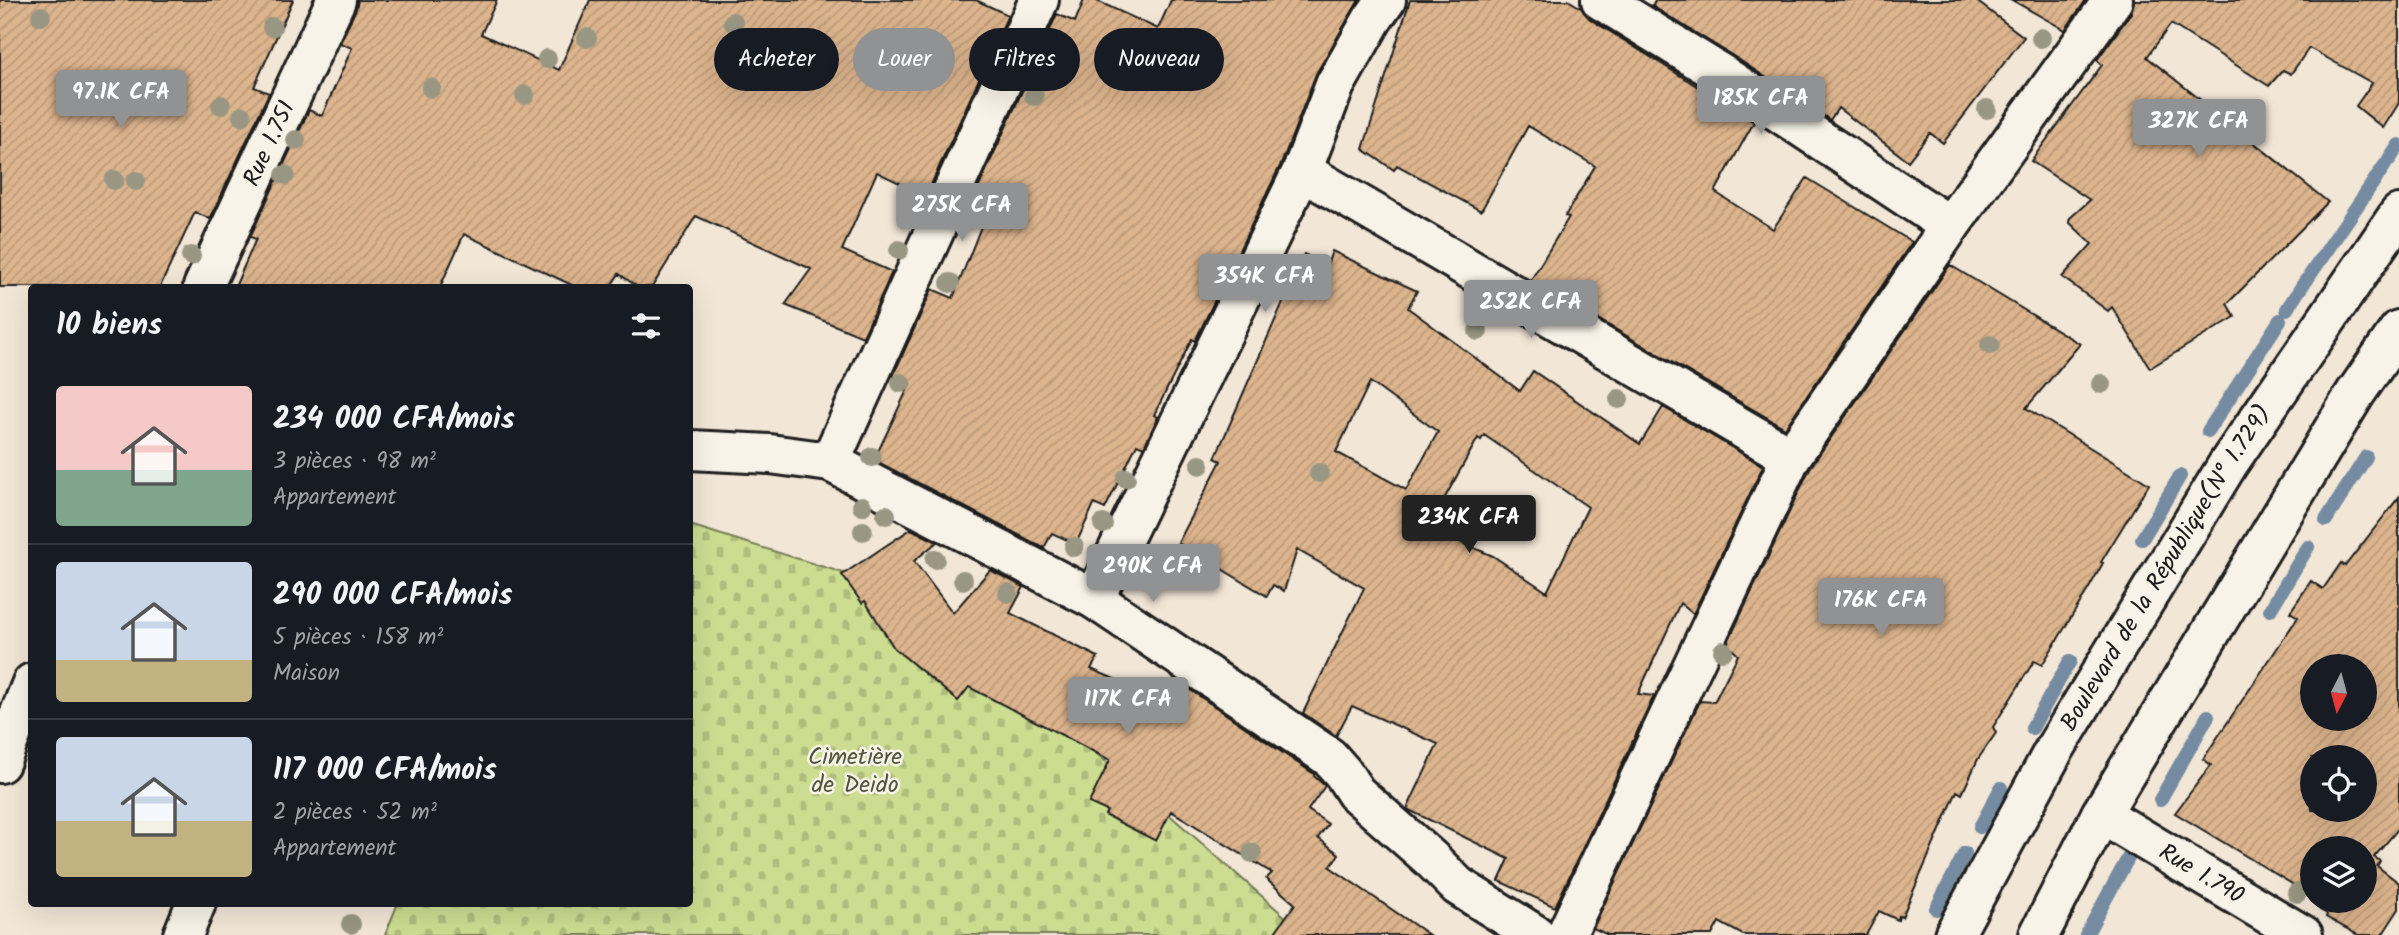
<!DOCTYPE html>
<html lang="fr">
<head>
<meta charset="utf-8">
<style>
  body { margin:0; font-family:Kalam,sans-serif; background:#242831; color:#f1f3f6; height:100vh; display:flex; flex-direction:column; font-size:26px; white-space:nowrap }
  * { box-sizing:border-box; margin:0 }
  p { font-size:23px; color:#9ea1a6 }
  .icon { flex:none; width:38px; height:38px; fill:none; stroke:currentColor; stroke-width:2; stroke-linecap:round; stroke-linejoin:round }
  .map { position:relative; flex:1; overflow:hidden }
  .sheet { position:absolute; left:28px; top:284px; width:665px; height:623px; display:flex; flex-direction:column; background:#171b24; border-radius:7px; box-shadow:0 7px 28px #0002 }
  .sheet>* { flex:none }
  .banner { position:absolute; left:714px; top:28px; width:665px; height:63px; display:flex; gap:14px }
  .needle { width:46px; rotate:186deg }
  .fabs { position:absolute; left:2300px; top:654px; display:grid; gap:14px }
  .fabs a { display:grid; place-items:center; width:77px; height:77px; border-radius:50%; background:#171b24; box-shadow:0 7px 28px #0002; font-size:35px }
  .price { position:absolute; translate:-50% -60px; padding:0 16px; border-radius:7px; background:#919294; color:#fff; font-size:23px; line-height:46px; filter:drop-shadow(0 2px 4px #0008) }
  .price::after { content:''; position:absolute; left:50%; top:42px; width:21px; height:16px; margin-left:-10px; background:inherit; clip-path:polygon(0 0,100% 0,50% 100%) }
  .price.on { background:#222; color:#fff }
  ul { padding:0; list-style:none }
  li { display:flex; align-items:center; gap:21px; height:175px; padding:0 28px }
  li+li { border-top:2px solid #363941 }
  li span { display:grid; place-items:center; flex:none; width:196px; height:140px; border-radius:7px; color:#555 }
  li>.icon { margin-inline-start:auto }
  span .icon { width:84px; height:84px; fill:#fffc; stroke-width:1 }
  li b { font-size:30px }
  h2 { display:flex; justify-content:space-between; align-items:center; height:84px; padding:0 28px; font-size:30px }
  .chip { padding:0 24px; border-radius:32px; background:#171b24; box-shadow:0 7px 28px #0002; font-size:24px; line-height:63px }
  .chip.on { background:#919294; color:#fff }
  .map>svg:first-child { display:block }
  .cemetery { fill:url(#cemetery-stones); stroke:#747c56; stroke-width:2 }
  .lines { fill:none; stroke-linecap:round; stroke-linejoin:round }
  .stream { stroke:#758ba1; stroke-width:14 }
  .building { fill:url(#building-hatch); stroke:#1c1c1c; stroke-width:2; fill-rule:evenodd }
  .minor-casing { stroke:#1c1c1c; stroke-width:44 }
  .major-casing { stroke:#1c1c1c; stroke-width:44 }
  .minor { stroke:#f7f3e8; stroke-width:38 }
  .major { stroke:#f7f3e8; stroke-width:38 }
  .tree { fill:#999783 }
  .labels { text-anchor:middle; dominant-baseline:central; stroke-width:5; stroke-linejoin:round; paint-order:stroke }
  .street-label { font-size:24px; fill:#1c1c1c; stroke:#f7f3e8 }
  .park-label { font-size:24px; fill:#51563f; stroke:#f7f3e8 }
</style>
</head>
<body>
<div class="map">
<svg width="2399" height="935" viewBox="0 0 2399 935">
  <defs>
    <pattern id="cemetery-stones" width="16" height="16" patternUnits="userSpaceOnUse" patternTransform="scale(1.75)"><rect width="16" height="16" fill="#ccdd91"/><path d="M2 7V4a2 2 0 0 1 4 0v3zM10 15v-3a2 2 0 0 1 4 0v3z" fill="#afbd7c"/></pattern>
    <pattern id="building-hatch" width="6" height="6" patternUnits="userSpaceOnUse" patternTransform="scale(1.75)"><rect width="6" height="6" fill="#dcb48d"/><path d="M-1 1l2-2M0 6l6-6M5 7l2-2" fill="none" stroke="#bc9a79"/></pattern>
  </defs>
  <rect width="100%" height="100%" fill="#f2e6d6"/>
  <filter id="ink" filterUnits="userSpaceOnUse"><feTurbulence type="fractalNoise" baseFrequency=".0143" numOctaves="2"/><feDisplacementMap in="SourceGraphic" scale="14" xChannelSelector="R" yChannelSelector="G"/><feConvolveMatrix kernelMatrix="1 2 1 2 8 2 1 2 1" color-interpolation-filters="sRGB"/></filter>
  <g filter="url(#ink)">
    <path class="cemetery" d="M690 525 891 588 1140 789 1306 935H385L398 903H690Z"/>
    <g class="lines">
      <path class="stream" d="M2389 160 2399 145
        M2310 275 2385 165
        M2287 309 2306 280
        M2208 431 2280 320
        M2326 520 2366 457
        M2142 539 2180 476
        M2270 610 2308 547
        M2032 728 2070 661
        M2160 800 2208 716
        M1980 827 2001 788
        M1936 909 1965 853
        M2086 935 2138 840"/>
    </g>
    <path class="building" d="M0 0H293L254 87 269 93 210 219 195 212 160 287H0Z
      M358 0H497L481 34 559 70 590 0H976L1008 15 926 196 877 172 842 250 892 272 863 337 785 305 811 269 696 216 652 287H638L619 274 610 287H576L464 234 440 287H235L256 239 250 237 309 110 322 116 352 48 340 43 356 9Z
      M1084 0H1095L1158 29 1171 0H1359L1316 74 1282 162 1195 341 1192 339 1154 415 1158 417 1144 447 1137 444 1105 509 1094 504 1076 544 1052 533 1044 548 874 460 910 384 893 376 932 289 953 298 982 224 966 215 1057 14 1075 22Z
      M1410 0H1568L1581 8 1590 19 1754 122 1715 192 1773 229 1807 178 1912 242 1785 428 1531 280 1569 217 1565 216 1595 166 1528 126 1481 211 1397 165 1394 170 1363 149Z
      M1656 0H1975L2024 37 1943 143 1930 133 1908 161 1838 108 1830 120 1738 59 1652 6Z
      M2012 0H2086L2065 30Z
      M2134 0H2399V103L2383 128 2356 106 2372 83 2309 48 2291 74 2283 70 2269 86 2171 24 2147 57 2328 202 2227 304 2235 317 2150 368 2112 307 2108 311 2062 277 2092 244 2069 222 2070 218 2090 200 2031 161 2102 65 2097 60 2131 13Z
      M1332 251 1417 291 1408 308 1520 391 1533 371 1640 444 1663 407 1763 466 1693 614 1680 603 1638 694 1654 696 1555 907 1499 881 1509 859 1407 809 1438 744 1352 706 1336 736 1303 713 1364 588 1297 550 1284 591 1273 585 1267 596 1178 543 1221 461 1215 458 1304 254 1327 265ZM1370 382 1438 432 1406 490 1336 452ZM1484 435 1588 507 1547 592 1493 556 1436 532 1450 506 1443 501 1478 438 1481 440Z
      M1950 265 2080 344 2026 408 2149 484 2101 562 2103 563 2089 588 2042 665 2034 661 1993 727 1996 733 1978 759 1962 794 1957 791 1902 917 1899 916 1898 920 1879 911 1866 935H1743L1719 922 1712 935H1608L1593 928 1700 701 1714 702 1738 655 1727 644 1810 468Z
      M2399 497V828L2374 857 2380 861 2377 866 2399 883V909L2382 935H2358L2326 917 2327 914 2320 910 2325 904 2321 901H2364V849H2312V896L2175 813 2211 765 2203 759 2298 617 2290 612 2311 581 2323 589 2341 563 2345 566ZM2312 667H2364V719H2312ZM2312 758H2364V810H2312Z
      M911 529 937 542 914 561 953 613 990 570 1024 587 1010 613 1098 657 1091 669 1173 704 1183 685 1314 774V776L1325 786 1308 810 1328 824 1318 838 1339 854 1330 867 1429 935H1273L1295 904 1266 879 1272 873 1171 811 1156 841 1105 815 1107 811 1089 803 1110 760 969 687 958 701 894 648 865 601 862 603 842 575Z"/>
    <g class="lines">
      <defs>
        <g id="minor">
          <path d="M1601 0 1726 77 1950 226"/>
          <path d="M1302 171 1791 457"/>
          <path id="s1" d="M203 287 336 0"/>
          <path d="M690 450 770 454 830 462 1094 599 1329 757 1343 773 1356 793 1430 858 1458 886 1536 935"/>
          <path d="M830 462 1039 0"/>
          <path d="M1094 599 1302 171 1335 85 1372 20 1386 0"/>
          <path d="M0 763 32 683"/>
          <path id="s2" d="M2101 814 2303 935"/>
          <path d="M183 935 196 903"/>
          <path d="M1566 935 1791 457 1950 226 2113 0"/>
        </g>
        <g id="major">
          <path id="s3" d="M1954 935 2054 750 2228 464 2399 214"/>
          <path d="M2039 935 2101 814 2355 394 2399 330"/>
        </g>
      </defs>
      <use href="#minor" class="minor-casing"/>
      <use href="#major" class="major-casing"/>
      <use href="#minor" class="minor"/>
      <use href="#major" class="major"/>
    </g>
    <g class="tree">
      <circle cx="41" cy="16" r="10"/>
      <circle cx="733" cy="22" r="10"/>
      <circle cx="272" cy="27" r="10"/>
      <circle cx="587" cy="38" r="10"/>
      <circle cx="2041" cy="38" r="10"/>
      <circle cx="1051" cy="52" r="10"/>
      <circle cx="547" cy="59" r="10"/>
      <circle cx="164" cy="82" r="10"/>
      <circle cx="431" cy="88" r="10"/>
      <circle cx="525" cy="95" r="10"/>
      <circle cx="1034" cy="96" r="10"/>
      <circle cx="221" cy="105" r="10"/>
      <circle cx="1987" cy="109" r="10"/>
      <circle cx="242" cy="116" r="10"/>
      <circle cx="296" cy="140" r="10"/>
      <circle cx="285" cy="175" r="10"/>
      <circle cx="114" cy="180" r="10"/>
      <circle cx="136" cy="181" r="10"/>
      <circle cx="899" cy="250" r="10"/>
      <circle cx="191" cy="256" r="10"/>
      <circle cx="950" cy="283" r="10"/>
      <circle cx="1478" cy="331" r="10"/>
      <circle cx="1990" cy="345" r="10"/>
      <circle cx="901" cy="383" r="10"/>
      <circle cx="2101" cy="384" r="10"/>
      <circle cx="1619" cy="399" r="10"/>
      <circle cx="872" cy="457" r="10"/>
      <circle cx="1200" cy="465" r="10"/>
      <circle cx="1319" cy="473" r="10"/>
      <circle cx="1126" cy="478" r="10"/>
      <circle cx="862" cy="506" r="10"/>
      <circle cx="886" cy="515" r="10"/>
      <circle cx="1103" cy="524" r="10"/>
      <circle cx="863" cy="531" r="10"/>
      <circle cx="1074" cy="547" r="10"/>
      <circle cx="935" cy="559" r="10"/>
      <circle cx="963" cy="580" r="10"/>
      <circle cx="1008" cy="593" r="10"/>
      <circle cx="1723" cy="651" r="10"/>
      <circle cx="1252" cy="853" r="10"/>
      <circle cx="2297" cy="893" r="10"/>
      <circle cx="351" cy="924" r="10"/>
    </g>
  </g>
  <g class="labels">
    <g class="street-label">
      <text stroke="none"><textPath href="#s1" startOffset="158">Rue 1.751</textPath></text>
      <text stroke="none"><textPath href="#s3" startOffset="424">Boulevard de la République(N° 1.729)</textPath></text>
      <text stroke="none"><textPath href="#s2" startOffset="117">Rue 1.790</textPath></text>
    </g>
    <g class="park-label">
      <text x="855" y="757">Cimetière<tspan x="855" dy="28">de Deido</tspan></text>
    </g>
  </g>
</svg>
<div class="fabs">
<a><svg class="needle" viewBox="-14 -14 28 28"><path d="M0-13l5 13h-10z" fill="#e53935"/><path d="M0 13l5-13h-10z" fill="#9ea1a6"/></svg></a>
<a><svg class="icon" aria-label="locate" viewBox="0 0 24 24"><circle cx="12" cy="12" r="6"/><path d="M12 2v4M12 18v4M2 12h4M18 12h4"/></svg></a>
<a><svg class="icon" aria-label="layers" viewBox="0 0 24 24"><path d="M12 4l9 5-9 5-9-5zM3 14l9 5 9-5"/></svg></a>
</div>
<b class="price" style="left:121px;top:130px">97.1K CFA</b>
<b class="price" style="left:1761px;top:136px">185K CFA</b>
<b class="price" style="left:2199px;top:159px">327K CFA</b>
<b class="price" style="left:962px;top:243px">275K CFA</b>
<b class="price" style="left:1265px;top:314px">354K CFA</b>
<b class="price" style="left:1531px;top:340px">252K CFA</b>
<b class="price on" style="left:1469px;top:555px">234K CFA</b>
<b class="price" style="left:1153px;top:604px">290K CFA</b>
<b class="price" style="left:1881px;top:638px">176K CFA</b>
<b class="price" style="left:1128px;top:737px">117K CFA</b>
<div class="banner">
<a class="chip">Acheter</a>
<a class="chip on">Louer</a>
<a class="chip">Filtres</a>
<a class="chip">Nouveau</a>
</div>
<section class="sheet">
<h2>10 biens<svg class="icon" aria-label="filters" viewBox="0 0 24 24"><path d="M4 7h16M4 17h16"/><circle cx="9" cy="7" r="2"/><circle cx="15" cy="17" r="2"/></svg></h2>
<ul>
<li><span style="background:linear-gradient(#f6c9c9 60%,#7fa58c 0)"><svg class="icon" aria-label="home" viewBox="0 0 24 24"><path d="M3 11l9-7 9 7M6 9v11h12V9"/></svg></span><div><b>234 000 CFA/mois</b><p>3 pièces · 98 m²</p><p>Appartement</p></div></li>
<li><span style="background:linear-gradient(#c9d6e8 70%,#c2b280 0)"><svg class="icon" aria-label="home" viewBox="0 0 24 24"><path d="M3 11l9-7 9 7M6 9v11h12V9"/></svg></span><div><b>290 000 CFA/mois</b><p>5 pièces · 158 m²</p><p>Maison</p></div></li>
<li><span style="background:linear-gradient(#c9d6e8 60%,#c2b280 0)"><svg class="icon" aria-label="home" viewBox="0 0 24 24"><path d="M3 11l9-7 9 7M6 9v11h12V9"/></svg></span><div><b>117 000 CFA/mois</b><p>2 pièces · 52 m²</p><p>Appartement</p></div></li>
</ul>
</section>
</div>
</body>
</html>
